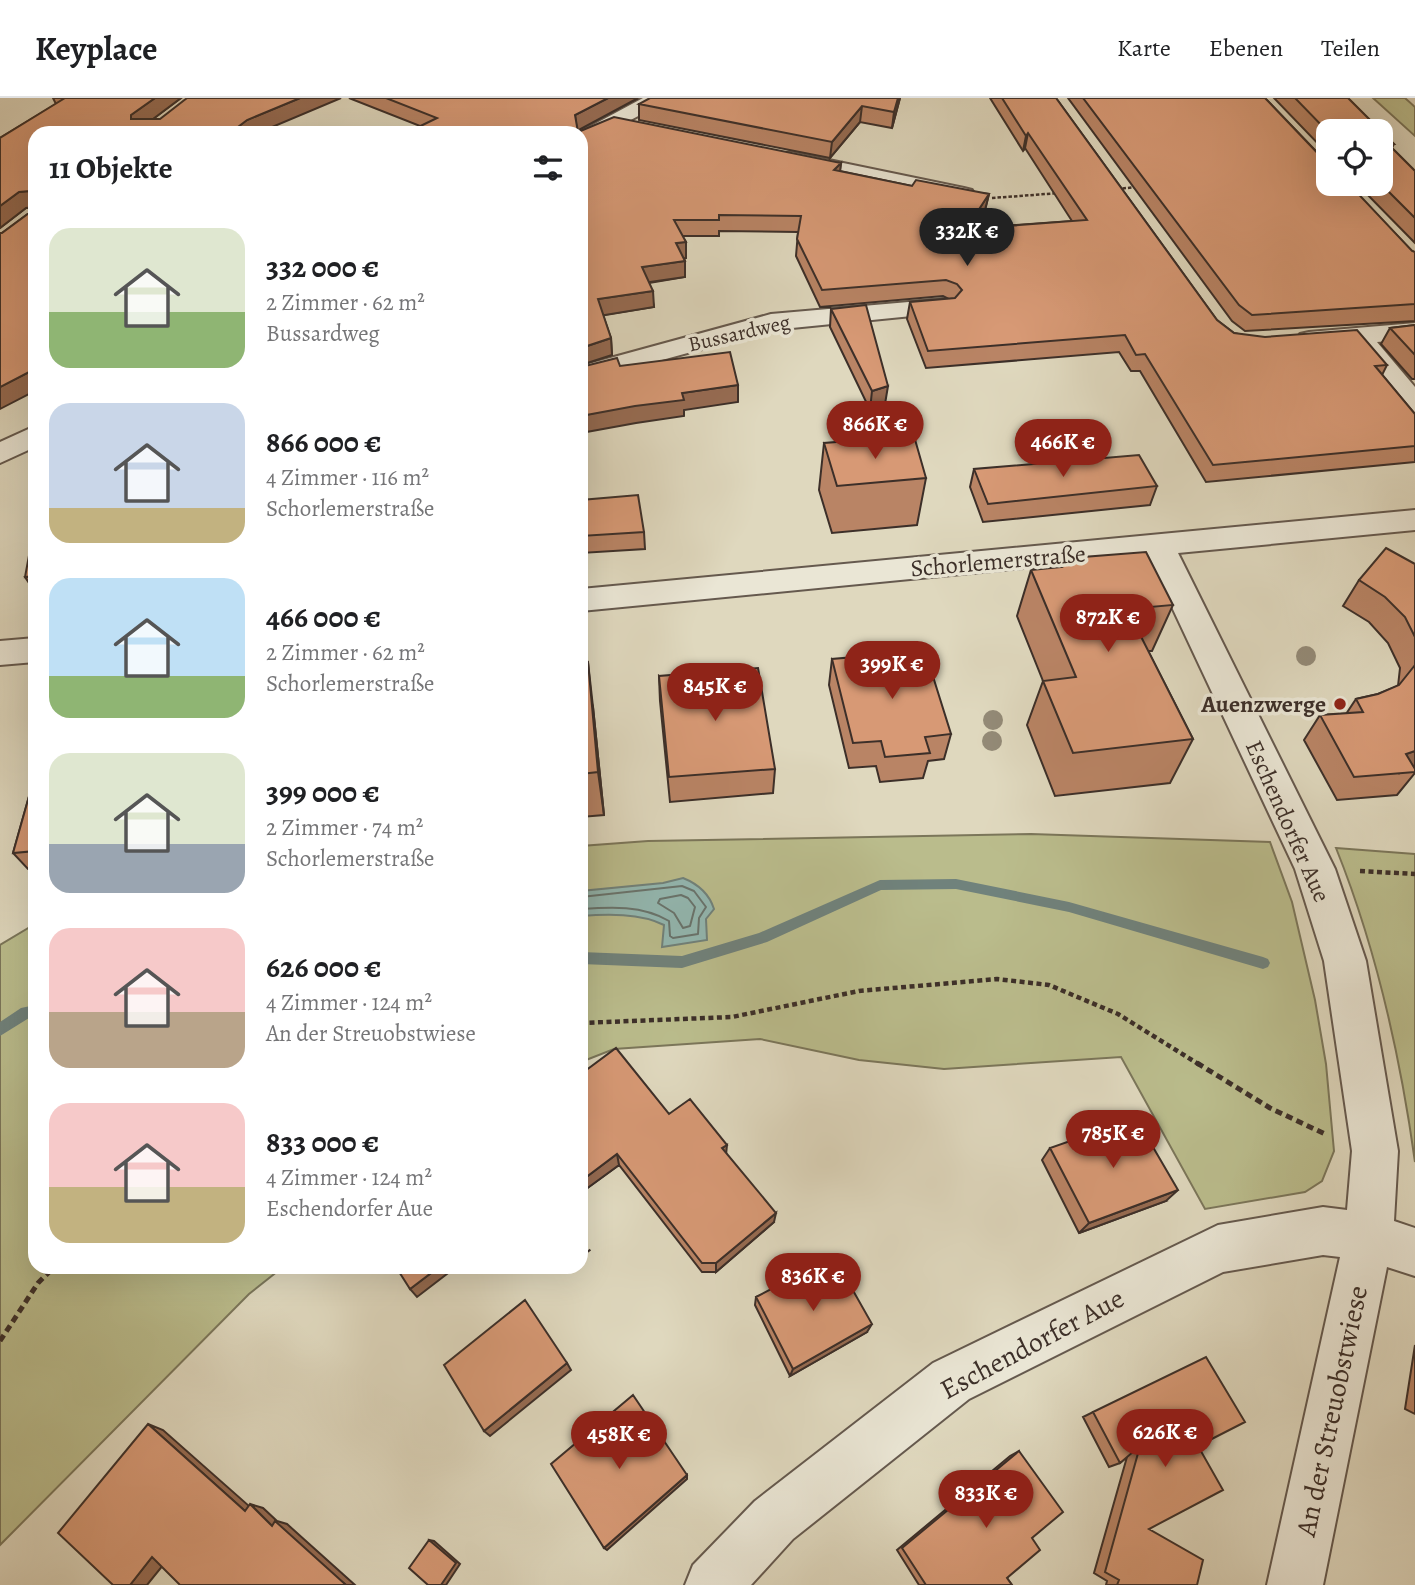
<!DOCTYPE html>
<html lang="de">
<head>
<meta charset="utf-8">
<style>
  body { margin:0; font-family:Alegreya,serif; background:#f6f6f6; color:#202124; height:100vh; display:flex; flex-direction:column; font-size:26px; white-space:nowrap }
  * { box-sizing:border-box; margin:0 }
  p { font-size:23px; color:#757577 }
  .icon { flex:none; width:38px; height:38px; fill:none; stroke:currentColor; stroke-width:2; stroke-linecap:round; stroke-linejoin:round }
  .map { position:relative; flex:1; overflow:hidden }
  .sheet { position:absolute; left:28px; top:28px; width:560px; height:1148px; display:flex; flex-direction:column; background:#fff; border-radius:21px; box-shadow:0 7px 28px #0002 }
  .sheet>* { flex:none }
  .tools { position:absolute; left:1316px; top:21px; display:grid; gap:14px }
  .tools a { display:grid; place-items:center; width:77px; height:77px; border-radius:14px; background:#fff; box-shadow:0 7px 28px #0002; font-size:35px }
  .price { position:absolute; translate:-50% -60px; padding:0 16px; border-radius:24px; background:#8f2418; color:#fff; font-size:23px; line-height:46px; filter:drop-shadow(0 2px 4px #0008) }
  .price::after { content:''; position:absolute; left:50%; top:42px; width:21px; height:16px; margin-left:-10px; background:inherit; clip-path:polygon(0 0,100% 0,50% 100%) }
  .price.selected { background:#222; color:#fff }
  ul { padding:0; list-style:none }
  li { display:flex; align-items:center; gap:21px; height:175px; padding:0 21px }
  li span { display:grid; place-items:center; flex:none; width:196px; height:140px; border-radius:21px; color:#555 }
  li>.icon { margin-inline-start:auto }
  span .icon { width:84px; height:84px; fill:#fffc; stroke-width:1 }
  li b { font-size:30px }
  h2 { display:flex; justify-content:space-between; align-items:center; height:84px; padding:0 21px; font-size:30px }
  header { display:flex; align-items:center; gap:42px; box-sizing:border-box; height:98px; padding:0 35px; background:#fff; border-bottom:2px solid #e0e0e0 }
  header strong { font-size:33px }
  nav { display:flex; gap:38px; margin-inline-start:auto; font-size:24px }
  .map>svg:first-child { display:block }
  .green { fill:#babc8c; stroke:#7b765a; stroke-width:2 }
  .water { fill:#93b9b3; stroke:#70827c; stroke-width:2 }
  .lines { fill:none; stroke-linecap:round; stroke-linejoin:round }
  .shore { stroke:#68746e; stroke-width:2 }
  .stream { fill:#70827c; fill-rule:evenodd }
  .minor-casing { stroke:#65594e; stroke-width:4 }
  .path-far2 { stroke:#3c2f29; stroke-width:2.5; stroke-dasharray:3.5 2; stroke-linecap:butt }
  .path-far1 { stroke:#3c2f29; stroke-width:4.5; stroke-dasharray:5 3.5; stroke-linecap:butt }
  .path { stroke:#3c2f29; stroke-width:5; stroke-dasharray:7 4.5; stroke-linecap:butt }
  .minor { fill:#eae6d5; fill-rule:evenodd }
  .tree { fill:#938a77 }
  .wall { fill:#b98465; stroke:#3c2f29; stroke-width:2 }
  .shaded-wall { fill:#966b52; stroke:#3c2f29; stroke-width:2 }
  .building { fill:#d79975; stroke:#3c2f29; stroke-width:2 }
  .poi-dot { fill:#8f2418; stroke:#eae6d5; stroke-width:2.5 }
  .labels { text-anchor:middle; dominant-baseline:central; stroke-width:7; stroke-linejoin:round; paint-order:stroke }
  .far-street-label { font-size:21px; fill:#3c2f29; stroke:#eae6d5 }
  .street-label { font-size:24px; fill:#3c2f29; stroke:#eae6d5 }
  .poi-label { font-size:24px; font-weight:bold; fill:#3c2f29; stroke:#eae6d5; text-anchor:end }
  .near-street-label { font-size:28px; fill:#3c2f29; stroke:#eae6d5 }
</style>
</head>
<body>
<header>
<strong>Keyplace</strong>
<nav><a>Karte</a><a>Ebenen</a><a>Teilen</a></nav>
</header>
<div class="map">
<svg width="1415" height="1487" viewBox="0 0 1415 1487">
  <rect width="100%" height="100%" fill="#dfd8be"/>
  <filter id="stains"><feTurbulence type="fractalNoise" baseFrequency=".00286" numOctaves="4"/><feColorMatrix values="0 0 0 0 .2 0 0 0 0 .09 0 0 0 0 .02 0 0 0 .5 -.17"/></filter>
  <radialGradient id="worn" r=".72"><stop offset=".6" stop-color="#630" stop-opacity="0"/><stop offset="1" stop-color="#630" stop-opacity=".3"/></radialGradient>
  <path class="green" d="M1373 0H1405L1415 9V38Z
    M1031 736 1270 744 1292 804 1315 902 1326 966 1334 1053 1322 1083 1305 1094 1205 1111 1121 959 944 971 859 962 760 941 614 951 581 964V748L648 743Z
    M1336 750 1415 756V1064C1400 956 1377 852 1336 750Z
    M35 826V1169H283L249 1196 0 1447V847Z"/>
  <path class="water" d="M683 780C698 786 709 795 714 811L706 821 707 842 662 849 664 827C640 815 607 816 581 818V793L663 785Z"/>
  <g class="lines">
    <path class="shore" d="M681 797 688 800 695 809 690 828 683 830 674 815 658 805 660 801Z
      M581 799 682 788 694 793 706 809 699 820 698 836 673 840 670 838 669 823C642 807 611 809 581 811"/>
    <path class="stream" d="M956 781 1069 804 1263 859 1268 861 1270 865 1268 869 1263 871 1069 814 956 791 881 792 767 844 682 870 581 866V854L682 858 759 835 880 782Z
      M35 907V919L29 920 0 938V924L21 910Z"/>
    <defs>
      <path id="minor" d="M643 0H668L665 4 581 48V35H578Z
        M790 54 964 90 972 92 975 97 972 102 964 104 782 66 779 61 782 56Z
        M943 201 952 204 956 209 952 214 772 232 581 284V268L771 216Z
        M1415 225V241L1377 244 1415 289V314L1405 312 1350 246 1309 250 1300 248 1296 242 1300 236 1309 234Z
        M35 328V349L0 365V344Z
        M1415 412V432L1178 455 1335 771 1366 863 1398 1053 1394 1123 1415 1130V1178L1387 1169 1323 1487H1267L1340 1159 1323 1157 1223 1174 969 1301 793 1441 751 1487H685L693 1467 755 1403 933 1265 1218 1127 1323 1109 1347 1112 1352 1053 1324 863 1295 771 1148 458 581 513V491Z
        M35 540V564L0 567V543Z"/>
    </defs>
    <use href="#minor" class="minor-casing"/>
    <path class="path-far2" d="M1117 91 1137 89
      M992 100 1060 95"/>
    <path class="path-far1" d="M1360 773 1415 776
      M581 925 732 919 859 893 997 881 1049 887 1118 916 1200 967"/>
    <path class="path" d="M1197 965 1270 1010 1327 1037
      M581 1143 589 1154
      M0 1243 38 1185 54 1169"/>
    <use href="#minor" class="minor"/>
  </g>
  <g class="tree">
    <circle cx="1306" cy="558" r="10"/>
    <circle cx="993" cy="622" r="10"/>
    <circle cx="992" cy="643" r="10"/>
  </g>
  <path class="wall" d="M53 0H181L153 21 258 35H35V293L2 135 29 115V110H26L0 130V40L56 6Z
    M349 0H638L577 32 578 34 841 65 840 73 912 88 989 96 985 112 974 130 1072 123 1025 50 1023 53 990 0H1056L1217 222 1234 235 1387 267 1382 277 1415 316V364L1206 384 1140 273H1131L1119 254 926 270 907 221 910 204 949 201 943 198 820 209 796 158 798 134 719 133V138H682L686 144V160L684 161 685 179 649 185 654 209 603 217 611 240 612 257 581 267V35L420 28Z
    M900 0 892 30 860 24 830 60 639 22V6Z
    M1068 0H1265L1412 153 1415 154V223L1245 233 1232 223Z
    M1274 0H1348L1394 46 1392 50 1415 73V145L1357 86H1381L1328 33V56Z
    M831 211 885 306 870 312 830 229Z
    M1415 227V281H1412L1381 246 1390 230Z
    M824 345 926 380 917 427 832 435 819 392Z
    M974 371 1157 388 1150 407 983 424 970 389Z
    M581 402 644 434 645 451 581 455Z
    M1058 461 1173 507 1152 553H1148L1193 641 1170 685 1055 698 1027 627 1043 583 1017 518 1031 472 1055 470Z
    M1415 466V675L1397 697 1337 702 1304 642 1320 617 1346 616 1356 601 1378 596 1398 588 1400 570 1388 545 1369 524 1343 508 1359 482Z
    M832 561 951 636 944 661 928 663 923 680 880 684 876 668 849 670 829 587Z
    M581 565 593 609 604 717 581 719Z
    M659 578 775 671 773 695 670 704 660 603Z
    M35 677V770L28 771 13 755Z
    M581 976 669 1016 726 1056 774 1124 716 1174H702L619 1067 582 1094 581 1093Z
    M1050 1050 1166 1103 1079 1135 1042 1062Z
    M817 1177 867 1234 790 1278 755 1207 756 1199Z
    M1415 1247V1316L1405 1311Z
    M1093 1314 1198 1348 1149 1431 1197 1487H1106L1107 1483 1094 1475 1127 1359 1120 1365 1109 1369 1083 1319Z
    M1019 1353 1032 1440 1007 1480 1012 1487H919L897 1452 1010 1358Z"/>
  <path class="shaded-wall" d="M155 0H181L137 33 131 21V17Z
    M300 0H341L258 35H230L247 22Z
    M608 0H638L577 33 575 17Z
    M898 0H900L892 30 894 14Z
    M862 8 860 24 830 60 832 44Z
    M1028 35 1025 50 1023 53 1026 38Z
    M841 65 839 81 834 72Z
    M29 93 35 109 26 110 0 130V108L19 94Z
    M989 96 985 112 963 147 966 131Z
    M686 144V160L677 162 676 145Z
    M685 163V179L643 185 642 169Z
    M653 193 654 209 599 218 598 201Z
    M611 240 612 257 581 267V250Z
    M35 271V293L0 311V289Z
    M738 287V304L684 312V318L636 325 581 335V318L682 295Z
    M888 288 885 306 870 312 872 293Z
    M35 478V494L25 479Z
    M588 564 593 609 604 717 598 674Z
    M1415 653V669L1400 675 1406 656Z
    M727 1047 726 1057 722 1050Z
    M617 1056 619 1067 582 1094 581 1083Z
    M1178 1092 1166 1103 1079 1135 1089 1125Z
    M776 1115 774 1124 716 1174V1165Z
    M439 1169H456L417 1199 410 1191Z
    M872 1226 867 1234 790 1278 793 1271Z
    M567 1265 571 1272 490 1338 484 1333Z
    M148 1326 163 1332 258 1416 245 1413Z
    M687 1377V1381L607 1452 604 1450Z
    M250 1406 263 1410 277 1423 287 1426 355 1487H346L272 1428Z
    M429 1442 434 1443 460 1466 446 1487H441Z
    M152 1459 168 1461 147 1487H130Z"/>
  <path class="building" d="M65 0H155L131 17V21H160L187 0H300L247 22 230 35H35V271L0 289V135H2L29 115V93L19 94 0 108V40Z
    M386 0H608L575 17 578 34 614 19 841 65 834 72 912 88 916 82 989 96 966 131 1087 122 1028 35 1026 38 1002 0H1056L1217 222 1234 235 1265 239 1357 232 1387 267 1375 268 1415 316V348L1213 367 1145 256 1136 257 1125 237 928 253 910 204 955 200 962 192 957 186 946 182 822 192 797 141 801 118 719 117V122H674L686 144 676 145 685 163 642 169 653 193 598 201 611 240 581 250V35H406L437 20Z
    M650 0H898L894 14 862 8 832 44 639 6Z
    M1083 0H1265L1325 63H1328V86H1349L1412 153 1415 154V206L1252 217 1239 207Z
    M1295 0H1348L1394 46H1388L1415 73V120L1381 86V33L1328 34Z
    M866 207 888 288 872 293 831 211Z
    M1415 227V257L1390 230Z
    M730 254 738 287 682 295 684 302 635 308 581 318V269L617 260 620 268Z
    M914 338 926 380 837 388 824 345Z
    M1139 357 1157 388 988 406 974 371Z
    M638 397 644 434 581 438V402Z
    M35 425V478L25 479Z
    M1386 450 1415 466V539L1405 519 1385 499 1359 482Z
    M1146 454 1173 507 1127 511 1193 641 1073 655 1043 583 1076 579 1031 472 1062 469 1058 461Z
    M925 553 951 636 925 639 930 655 885 659 881 643 853 645 832 561Z
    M588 564 598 674 581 676V565Z
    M1415 567V653L1406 656 1415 671V674L1354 679 1320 617 1363 614 1356 601 1378 596 1399 587Z
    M758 570 775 671 669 679 659 578Z
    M35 677V753L13 755Z
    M616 950 669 1016 690 1001 727 1047 722 1050 776 1115 716 1165H702L617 1056 581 1083V976Z
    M1136 1020 1178 1092 1089 1125 1050 1050Z
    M838 1166 872 1226 793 1271 756 1199 813 1169 817 1177Z
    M396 1169H439L410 1191Z
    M525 1202 567 1265 484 1333 444 1267Z
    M1206 1259 1245 1324 1198 1348 1223 1392 1149 1431 1203 1462 1197 1487H1117L1119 1482 1105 1474 1140 1348 1120 1365 1093 1314Z
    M633 1297 687 1377 604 1450 551 1366Z
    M148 1326 245 1413 250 1406 272 1428 275 1423 346 1487H180L152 1459 130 1487H113L58 1435Z
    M1019 1353 1063 1414 1032 1440 1040 1452 1007 1480 1012 1487H926L902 1450Z
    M429 1442 456 1465 441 1487H428L409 1470Z"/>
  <circle class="poi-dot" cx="1340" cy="606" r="7"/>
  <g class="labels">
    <g class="far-street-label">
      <text transform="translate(739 235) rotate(-13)">Bussardweg</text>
    </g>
    <g class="street-label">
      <text transform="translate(998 463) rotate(-5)">Schorlemerstraße</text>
      <text transform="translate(1288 723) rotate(66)">Eschendorfer Aue</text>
    </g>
    <g class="poi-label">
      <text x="1326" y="606">Auenzwerge</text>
    </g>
    <g class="near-street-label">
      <text transform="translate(1032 1246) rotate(-28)">Eschendorfer Aue</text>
      <text transform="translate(1332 1313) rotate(-78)">An der Streuobstwiese</text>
    </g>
  </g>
  <rect width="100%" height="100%" filter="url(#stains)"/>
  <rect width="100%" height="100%" fill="url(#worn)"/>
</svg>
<div class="tools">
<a><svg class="icon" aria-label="locate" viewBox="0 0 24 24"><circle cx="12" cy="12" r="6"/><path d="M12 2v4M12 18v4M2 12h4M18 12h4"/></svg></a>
</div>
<b class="price selected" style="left:967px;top:170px">332K €</b>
<b class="price" style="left:875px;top:363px">866K €</b>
<b class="price" style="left:1063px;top:381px">466K €</b>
<b class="price" style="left:1108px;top:556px">872K €</b>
<b class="price" style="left:892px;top:603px">399K €</b>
<b class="price" style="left:715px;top:625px">845K €</b>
<b class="price" style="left:1113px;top:1072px">785K €</b>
<b class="price" style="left:813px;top:1215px">836K €</b>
<b class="price" style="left:1165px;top:1371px">626K €</b>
<b class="price" style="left:619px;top:1373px">458K €</b>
<b class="price" style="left:986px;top:1432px">833K €</b>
<section class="sheet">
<h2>11 Objekte<svg class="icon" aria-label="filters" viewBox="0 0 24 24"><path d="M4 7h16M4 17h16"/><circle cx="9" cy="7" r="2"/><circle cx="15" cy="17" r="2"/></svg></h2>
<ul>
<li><span style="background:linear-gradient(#dfe7d0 60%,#8fb573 0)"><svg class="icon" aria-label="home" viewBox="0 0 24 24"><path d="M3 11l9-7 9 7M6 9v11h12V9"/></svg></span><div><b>332 000 €</b><p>2 Zimmer · 62 m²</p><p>Bussardweg</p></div></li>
<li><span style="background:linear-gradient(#c9d6e8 75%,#c2b280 0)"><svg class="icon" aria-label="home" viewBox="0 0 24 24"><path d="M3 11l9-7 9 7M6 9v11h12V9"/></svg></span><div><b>866 000 €</b><p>4 Zimmer · 116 m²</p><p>Schorlemerstraße</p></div></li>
<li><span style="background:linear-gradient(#bfe0f5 70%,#8fb573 0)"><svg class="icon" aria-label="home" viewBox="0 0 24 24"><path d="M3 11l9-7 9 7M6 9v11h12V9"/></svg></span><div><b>466 000 €</b><p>2 Zimmer · 62 m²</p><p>Schorlemerstraße</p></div></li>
<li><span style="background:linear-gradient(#dfe7d0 65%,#9aa5b1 0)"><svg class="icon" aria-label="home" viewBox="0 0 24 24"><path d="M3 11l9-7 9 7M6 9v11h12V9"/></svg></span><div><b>399 000 €</b><p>2 Zimmer · 74 m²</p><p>Schorlemerstraße</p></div></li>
<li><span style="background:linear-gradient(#f6c9c9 60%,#b9a48a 0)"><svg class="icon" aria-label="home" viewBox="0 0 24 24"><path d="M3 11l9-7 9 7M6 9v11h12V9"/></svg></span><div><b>626 000 €</b><p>4 Zimmer · 124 m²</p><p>An der Streuobstwiese</p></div></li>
<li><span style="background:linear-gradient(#f6c9c9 60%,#c2b280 0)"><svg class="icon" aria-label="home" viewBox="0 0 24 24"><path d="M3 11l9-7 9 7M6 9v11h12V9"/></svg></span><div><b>833 000 €</b><p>4 Zimmer · 124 m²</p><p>Eschendorfer Aue</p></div></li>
</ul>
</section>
</div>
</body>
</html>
